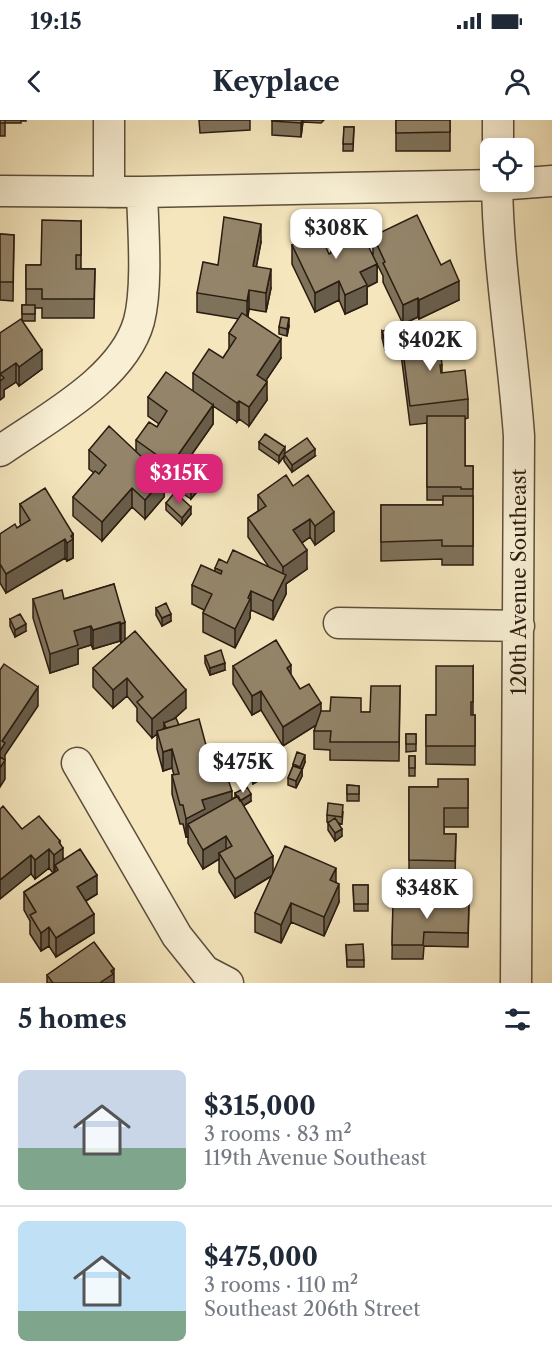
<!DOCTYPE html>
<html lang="en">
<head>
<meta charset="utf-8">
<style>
  body { margin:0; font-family:"Libre Caslon Text",serif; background:#f2f2f3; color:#1f2937; height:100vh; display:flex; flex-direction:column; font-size:22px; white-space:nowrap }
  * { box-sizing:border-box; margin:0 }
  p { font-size:20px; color:#747a83 }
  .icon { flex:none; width:33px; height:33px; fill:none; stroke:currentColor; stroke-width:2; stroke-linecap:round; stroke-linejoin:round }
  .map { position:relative; height:863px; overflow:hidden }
  .sheet { display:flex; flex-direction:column; background:#fff; flex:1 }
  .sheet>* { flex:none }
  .tools { position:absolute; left:480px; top:18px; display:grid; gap:12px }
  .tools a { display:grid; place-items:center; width:54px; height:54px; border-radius:9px; background:#fff; box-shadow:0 3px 9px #0003; font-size:30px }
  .price { position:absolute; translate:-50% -51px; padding:0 14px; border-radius:12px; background:#fff; color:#222; font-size:20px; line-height:39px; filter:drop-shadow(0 2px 3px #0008) }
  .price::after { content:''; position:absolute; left:50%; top:36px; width:18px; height:14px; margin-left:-9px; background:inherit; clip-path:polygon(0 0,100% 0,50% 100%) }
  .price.on { background:#db2777; color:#fff }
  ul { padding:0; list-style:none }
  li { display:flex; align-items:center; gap:18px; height:150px; padding:0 18px }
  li+li { border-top:2px solid #e0e1e3 }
  li span { display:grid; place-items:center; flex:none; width:168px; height:120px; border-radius:9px; color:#555 }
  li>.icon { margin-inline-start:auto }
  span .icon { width:72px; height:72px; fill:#fffc; stroke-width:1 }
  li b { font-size:26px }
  h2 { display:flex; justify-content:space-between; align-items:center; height:72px; padding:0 18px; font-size:26px }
  .status { display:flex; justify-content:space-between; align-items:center; height:42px; padding:0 30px; background:#fff; direction:ltr }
  .status svg { height:16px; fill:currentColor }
  header { display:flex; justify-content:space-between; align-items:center; height:78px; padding:0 18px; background:#fff; font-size:27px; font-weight:800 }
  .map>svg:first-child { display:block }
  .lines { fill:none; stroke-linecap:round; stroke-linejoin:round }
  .minor-casing { stroke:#5d4e3b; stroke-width:33 }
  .minor { stroke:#f8efd4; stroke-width:30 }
  .wall { fill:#7f725b; stroke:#2a1c10; stroke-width:1.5 }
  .shaded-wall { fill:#685d4a; stroke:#2a1c10; stroke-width:1.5 }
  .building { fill:#94856a; stroke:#2a1c10; stroke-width:1.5 }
  .labels { text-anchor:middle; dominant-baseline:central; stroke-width:4.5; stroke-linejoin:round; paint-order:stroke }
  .street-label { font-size:20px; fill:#2a1c10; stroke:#f8efd4 }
</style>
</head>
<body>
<div class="status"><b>19:15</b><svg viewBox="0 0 49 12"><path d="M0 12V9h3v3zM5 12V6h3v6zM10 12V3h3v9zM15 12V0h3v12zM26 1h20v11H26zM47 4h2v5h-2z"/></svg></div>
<header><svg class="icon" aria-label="back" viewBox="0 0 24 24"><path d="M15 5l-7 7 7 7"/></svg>Keyplace<svg class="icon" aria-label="person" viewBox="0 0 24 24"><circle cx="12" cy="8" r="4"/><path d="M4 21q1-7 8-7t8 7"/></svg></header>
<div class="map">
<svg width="552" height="863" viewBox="0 0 552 863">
  <rect width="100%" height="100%" fill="#f5e6bd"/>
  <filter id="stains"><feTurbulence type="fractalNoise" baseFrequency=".00333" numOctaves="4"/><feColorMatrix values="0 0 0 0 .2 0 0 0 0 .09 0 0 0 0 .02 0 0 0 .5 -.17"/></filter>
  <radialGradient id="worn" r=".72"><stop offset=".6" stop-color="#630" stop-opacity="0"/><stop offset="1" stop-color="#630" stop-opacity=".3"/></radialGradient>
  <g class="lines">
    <defs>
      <path id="minor" d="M109 0V72
        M498 28V0
        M497 62C498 147 513 231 519 316L516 863
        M0 71 142 72 497 65 552 61
        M0 331C47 298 123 259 139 201 148 166 143 108 142 72
        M339 503 519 506
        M77 643 177 816 205 851 228 863"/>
    </defs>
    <use href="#minor" class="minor-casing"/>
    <use href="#minor" class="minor"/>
  </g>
  <path class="wall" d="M0 0H26V1H21V3H5V16H0Z
    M199 0H250V10L200 13Z
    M272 0H324L321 3 303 2 301 17 272 15Z
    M396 0H450V31H396Z
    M344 7H354L353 31H343Z
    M81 101V149H95L94 198H42V188H35V201H22V185H26V145H41Z
    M0 114 14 115 13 181 0 180Z
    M373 116 441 145 459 180 419 199 418 197 403 204 383 162V156L377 144V162L367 167V184L345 194 339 180 315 192 292 144V125L329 134 331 133V118L373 134Z
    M261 122 256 147 271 168 266 192 249 189 248 197 281 238 265 261 267 280 249 306 239 299 237 302 213 286V304L171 364 164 359V377L145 399 132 387 102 421 73 396V377L94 353 89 349V330L136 331V320L157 307 159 304 148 296V277L193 271V253L223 238 229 229V213L239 199 197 192V173L218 145Z
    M289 206 287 216 279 214V207Z
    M382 211 394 227 385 230 382 218Z
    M0 213 42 249 19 266 16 262 4 270V277Z
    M401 216 442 245V252L468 279V298L465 299V346H473V445H442V439L381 441V385H443V380H427V303L410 305 401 234Z
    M259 322 285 334 315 336 292 352 284 341V336L279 343 259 329Z
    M293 366 334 411 315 425 310 417 302 423 307 449 286 464V474L273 500 251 490 250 493V498L235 528 203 512V493L204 490 192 484V465L215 452V448L227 443 269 447 248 417V398L258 391V375Z
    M185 368 196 373 191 379 185 375Z
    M166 383 191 394 182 405 166 390Z
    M20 384 73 414V438L67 441 65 438 6 473 0 463V414L17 408 21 405 20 403Z
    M114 464 125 520 186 588 174 599 211 644 232 679 235 677V673L251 681 243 686 273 754 336 762 339 782 324 816 291 802 281 823 255 812V793L272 756 235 778 219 752V739L203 749 188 723V717H186L183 704H180L172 674V655H174L172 648 163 651 157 629V614L152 618 137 601V588L127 576 113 588 93 567V548L123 522 121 523 120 521 93 529 91 525 78 529V544L50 553 33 498V479H64Z
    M156 488 171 501 162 506 156 495Z
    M10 499 26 511 15 517 10 506Z
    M205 536 225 550 210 555 205 543Z
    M233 546 291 555 300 569 321 593 370 592 400 566 399 641 330 640V630L314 629V611L316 605 283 626 261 590 252 595 233 564Z
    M473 546V595H475V645L426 644V595H436Z
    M406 614H416V631L406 632Z
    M409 636H415V656H409Z
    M305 642 302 650V656L296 668 288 665V658L293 646V644Z
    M251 652 261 659 253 664 251 659Z
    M468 659V707H444V714H456L455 759H409V667H438Z
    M347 665 359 666V681H347Z
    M343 692 342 704 338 703 342 716 335 721 328 710V703L329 702H327V695Z
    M22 709 60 724 63 739 97 774 86 781 94 813 56 837 49 826 41 831 30 814V801L24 790V772L53 753 49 748 35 759 31 754Z
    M353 765H368V791H354Z
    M393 780 469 782 468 827 424 826 423 839H392Z
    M346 825 364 840V847H347Z
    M47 855 114 863H47Z"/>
  <path class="shaded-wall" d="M302 0H303L301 17V3Z
    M261 104V122L253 165V146Z
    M377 144V162L367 167V184L345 194V175L360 152Z
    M271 149V168L266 192V173Z
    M339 161V180L315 192V173Z
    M459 161V180L419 199V180Z
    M249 170V189L247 200V181Z
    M418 178V197L403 204V185Z
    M289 198V206L287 216V209Z
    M281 219V238L257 274V255Z
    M394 220V227L385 230V222Z
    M42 230V249L19 266V247Z
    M16 243V262L4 270V277L0 280V254Z
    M267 262V280L249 306V287Z
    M239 281V299L237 302V283Z
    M213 285V304L171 364V345Z
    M285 327V335L279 343V336Z
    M315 329V336L292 352V345Z
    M164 358V377L145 399V380Z
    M196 366V373L191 379V372Z
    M132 368V387L102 421V402Z
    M191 387V394L182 405V398Z
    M334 392V411L315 425V406Z
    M310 399V417L293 429V410Z
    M73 414V438L67 441V423L71 416Z
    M65 419V438L6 473V454Z
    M307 430V449L286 464V474L273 500V481L283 461V447Z
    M251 471V490L250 493V498L235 528V509Z
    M171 494V501L162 506V498Z
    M120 502V521L93 529V510Z
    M125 502V521L121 523V504Z
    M26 504V511L15 517V510Z
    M91 506V525L78 529V544L50 553V534L74 511Z
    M225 543V550L210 555V548Z
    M291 545V564L287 548Z
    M127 558V576L113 588V570Z
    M38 567V586L5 635V659L0 667V631L2 621Z
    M186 570V588L166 606 164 603V608L158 613 157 611V614L152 618V599Z
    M261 571V590L252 595V576Z
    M321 583V602L283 626V607Z
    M172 629V648L163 651V632Z
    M305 635V642L302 650V656L296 668V661L300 652V647Z
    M261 652V659L253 664V656Z
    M232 671V689L188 704V717H186V699L202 680Z
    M251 674V681L240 688V681Z
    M342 709V716L335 721V713Z
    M226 716V735L219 733V739L203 749V730Z
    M60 721V730L63 728V746L55 745V753L54 754V735L59 722Z
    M49 729V748L35 759V740Z
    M31 735V754L0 779V760Z
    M273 736V755L235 778V759Z
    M336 748V767L330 760Z
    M97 755V774L77 786V767Z
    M339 764V782L324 816V797Z
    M291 783V802L281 823V805Z
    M94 794V813L56 837V818Z
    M49 807V826L41 831V813Z
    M114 849V863H101L111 851Z"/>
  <path class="building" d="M0 0H5V3H0Z
    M272 0H302L301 3 272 1Z
    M396 0H450V12L396 13Z
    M344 7H354L353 24H343Z
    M417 95 441 145 450 140 459 161 419 180 418 178 403 185 383 143 385 142 373 116Z
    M224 97 261 104 253 146 271 149 266 173 249 170 247 181 197 173 203 142 218 145Z
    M42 100 81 101V135H76V149H95L94 179H42V169H26V145H41Z
    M358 105 377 144 360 152 367 165 345 175 339 161 315 173 292 125 319 112 329 134 337 130 331 118Z
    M0 114 14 115 13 162H0Z
    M22 185H35V194H22Z
    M242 193 281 219 257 255 267 262 249 287 239 281 237 283 193 253 209 229 223 238 236 218 229 213Z
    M281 197 289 198 287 209 279 207Z
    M21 199 42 230 19 247 16 243 0 254 4 258 0 261V213Z
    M391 209 394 220 385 222 382 211Z
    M438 211 442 245H440L441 253 465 250 468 279 410 286 401 216Z
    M166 252 213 285 171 345 136 320 149 302 157 307 167 291 148 277Z
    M427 296H465V346H473V369H461V367H427Z
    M109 306 164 358 145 380 132 368 102 402 73 377 95 351 99 354 106 345 89 330Z
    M265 314 285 327 279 336 259 322Z
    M307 318 315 329 292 345 284 334Z
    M286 355 293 366 308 355 334 392 315 406 310 399 293 410 307 430 283 447 248 398 266 386 258 375Z
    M190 362 196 366 191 372 185 368Z
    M45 368 73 414 71 416 73 419 67 423 65 419 6 454 0 444V414L15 404 17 408 30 400 20 384Z
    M175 372 191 387 182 398 166 383Z
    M443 376H473V426H442V420L381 422V385H443Z
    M233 430 286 455 273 481 251 471 248 478 250 479 235 509 203 493 212 474 192 465 201 445 221 454 222 451 215 448 219 439 227 443Z
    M114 464 125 502 121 504 120 502 93 510 91 506 74 511 78 525 50 534 33 479 62 470 64 479Z
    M166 483 171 494 162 498 156 488Z
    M20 494 26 504 15 510 10 499Z
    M135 511 186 570 152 599 137 582 143 577 127 558 113 570 93 548Z
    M276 520 291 545 287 548 300 569 309 564 321 583 283 607 261 571 252 576 233 546Z
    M221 530 225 543 210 548 205 536Z
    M4 544 38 567 2 621 5 623 0 631V550Z
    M436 546H473V582H471V595H475V626H426V595H436Z
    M371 566H400L399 622H330L331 611H314L321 591H330L331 577 361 578V592H370Z
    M176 598 179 605 166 608 164 603Z
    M199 599 211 644 222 641 232 671 202 680 205 689 186 699 183 685H180L172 655 179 654 172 629 163 632 157 611Z
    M406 614H416V624H406Z
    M297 632 305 635 300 647 293 644Z
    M409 636H415V648H409Z
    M0 637 5 640 0 648Z
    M293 646 302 649 296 661 288 658Z
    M258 648 261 652 253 656 251 652Z
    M438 659H468V688H444V714H456L455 741 409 740V667H438Z
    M347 665 359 666V674H347Z
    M247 667 251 674 240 681 235 673Z
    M238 676 273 736 235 759 219 733 232 726 226 716 203 730 188 704Z
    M328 683 343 685 342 697 327 695Z
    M3 686 22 709 39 696 60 721 59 722 63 728 54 735 49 729 35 740 31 735 0 760V689Z
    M335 698 342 709 335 713 328 703Z
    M285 726 336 748 330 760 339 764 324 797 291 783 281 805 255 793Z
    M80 729 97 755 77 767 94 794 56 818 49 807 41 813 30 795 36 792 24 772 58 750 55 745Z
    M353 765H368V784H354Z
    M393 780 469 782 468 813 424 812 423 825H392Z
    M94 822 114 849 111 851 113 854 101 862 102 863H53L47 855Z
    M363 824 364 840H347L346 825Z"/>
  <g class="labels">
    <g class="street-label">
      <text transform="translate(519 462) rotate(-90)">120th Avenue Southeast</text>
    </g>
  </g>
  <rect width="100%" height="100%" filter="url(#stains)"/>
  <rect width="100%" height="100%" fill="url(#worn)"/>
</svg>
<div class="tools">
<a><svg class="icon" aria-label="locate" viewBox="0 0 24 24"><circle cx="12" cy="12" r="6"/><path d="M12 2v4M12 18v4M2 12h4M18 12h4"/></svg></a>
</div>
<b class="price" style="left:336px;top:140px">$308K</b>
<b class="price" style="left:430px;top:252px">$402K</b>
<b class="price on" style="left:179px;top:385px">$315K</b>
<b class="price" style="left:243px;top:674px">$475K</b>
<b class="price" style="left:427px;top:800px">$348K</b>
</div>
<section class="sheet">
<h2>5 homes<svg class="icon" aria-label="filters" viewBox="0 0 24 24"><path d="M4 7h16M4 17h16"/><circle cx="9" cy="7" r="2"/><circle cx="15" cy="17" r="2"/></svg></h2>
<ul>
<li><span style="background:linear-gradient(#c9d6e8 65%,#7fa58c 0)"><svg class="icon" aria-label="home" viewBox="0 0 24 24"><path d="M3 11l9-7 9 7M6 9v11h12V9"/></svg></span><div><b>$315,000</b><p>3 rooms · 83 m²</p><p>119th Avenue Southeast</p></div></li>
<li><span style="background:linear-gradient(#bfe0f5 75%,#7fa58c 0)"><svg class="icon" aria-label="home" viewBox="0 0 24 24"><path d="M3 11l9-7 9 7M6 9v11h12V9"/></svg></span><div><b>$475,000</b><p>3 rooms · 110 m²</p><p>Southeast 206th Street</p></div></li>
</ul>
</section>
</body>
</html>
